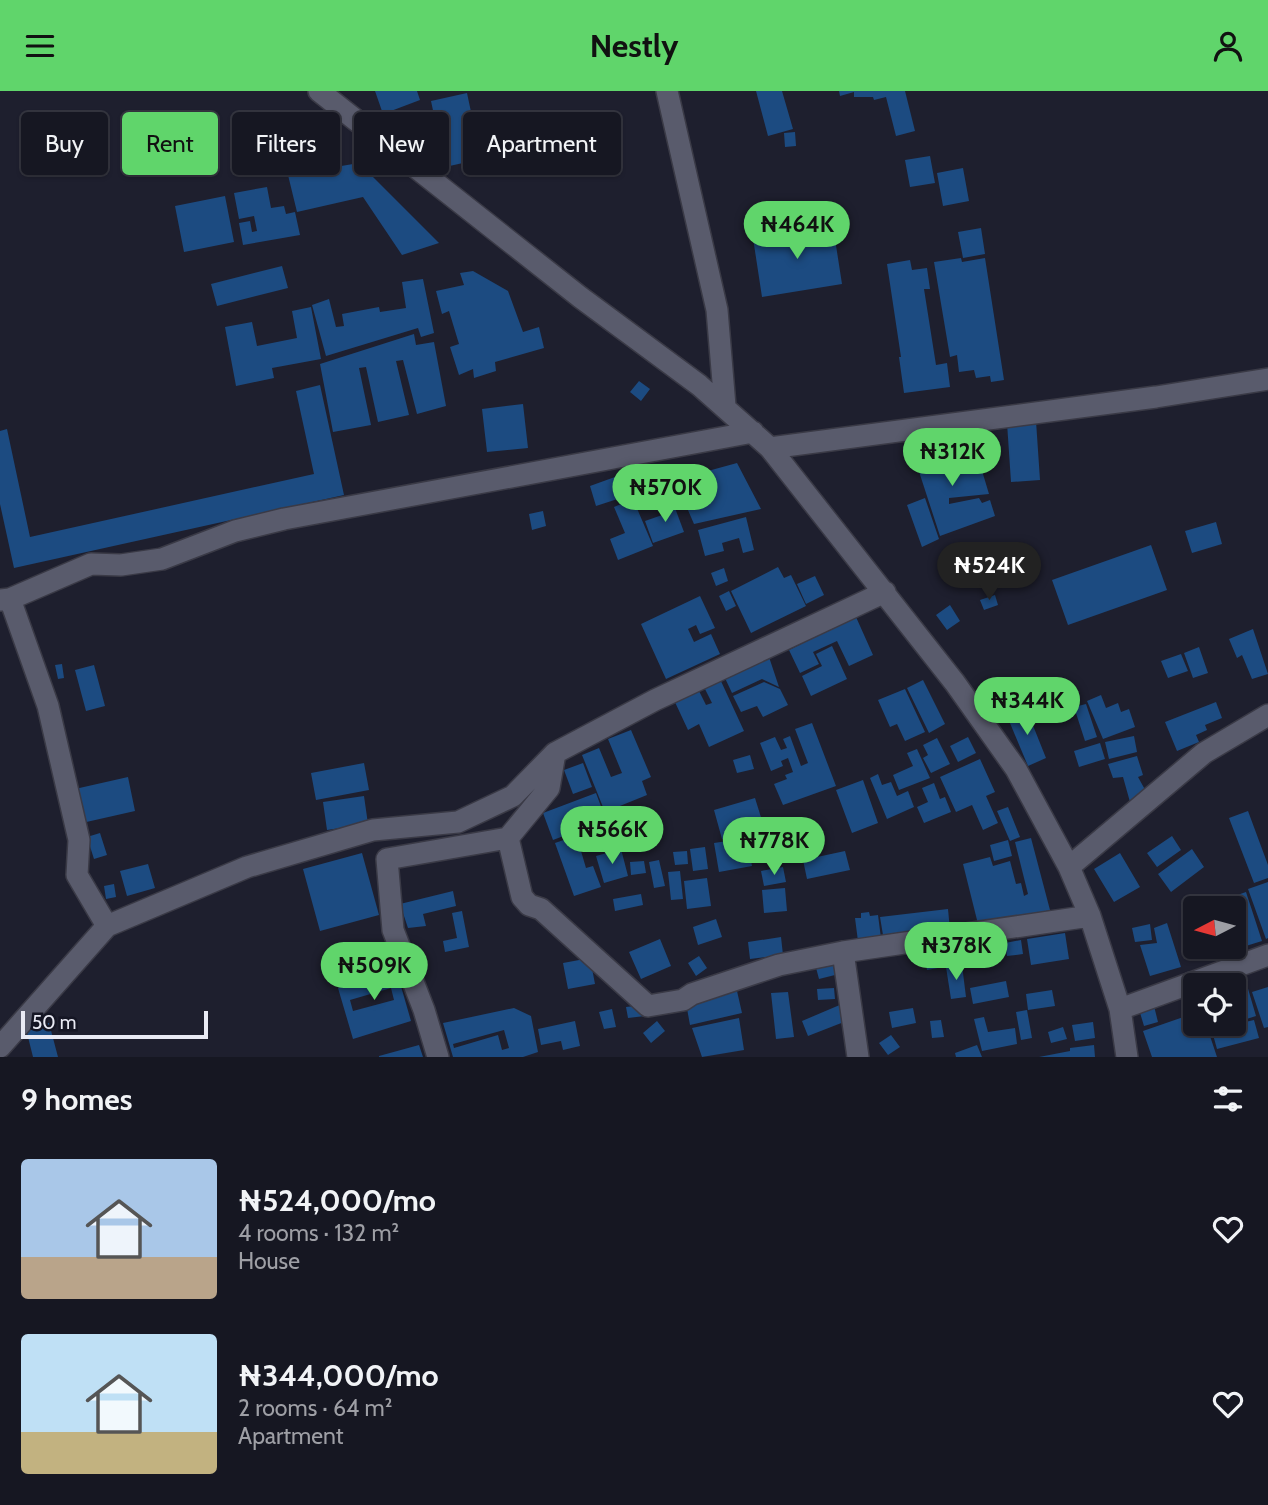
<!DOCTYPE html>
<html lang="en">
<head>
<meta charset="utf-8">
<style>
  body { margin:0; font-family:Cabin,sans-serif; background:#23242f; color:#f1f3f6; height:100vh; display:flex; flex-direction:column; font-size:26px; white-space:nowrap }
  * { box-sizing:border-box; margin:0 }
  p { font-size:23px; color:#9e9fa5 }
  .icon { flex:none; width:38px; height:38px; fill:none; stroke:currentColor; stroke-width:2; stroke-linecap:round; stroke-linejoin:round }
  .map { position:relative; height:966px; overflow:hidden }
  .details { display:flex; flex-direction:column; background:#161722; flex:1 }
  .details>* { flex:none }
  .banner { position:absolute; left:21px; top:21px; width:700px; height:63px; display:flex; gap:14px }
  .needle { width:46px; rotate:264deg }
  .buttons { position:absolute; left:1183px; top:805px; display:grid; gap:14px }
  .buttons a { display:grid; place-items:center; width:63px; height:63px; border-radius:7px; background:#161722; box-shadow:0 2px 5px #0004,0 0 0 2px #353640; font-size:35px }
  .scale { position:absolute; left:21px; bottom:18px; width:187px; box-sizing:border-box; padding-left:7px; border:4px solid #e9eaf4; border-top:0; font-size:19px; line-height:24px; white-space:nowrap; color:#e9eaf4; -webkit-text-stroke:5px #151624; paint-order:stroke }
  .price { position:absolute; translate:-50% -60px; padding:0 16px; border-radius:24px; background:#60d56b; color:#111; font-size:23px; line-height:46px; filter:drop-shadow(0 2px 4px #0008) }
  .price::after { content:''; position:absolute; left:50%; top:42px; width:21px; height:16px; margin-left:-10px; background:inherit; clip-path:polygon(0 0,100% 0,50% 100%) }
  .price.selected { background:#222; color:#fff }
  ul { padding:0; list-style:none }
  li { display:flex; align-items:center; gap:21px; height:175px; padding:0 21px }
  li span { display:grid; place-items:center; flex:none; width:196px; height:140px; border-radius:7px; color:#555 }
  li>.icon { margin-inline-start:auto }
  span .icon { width:84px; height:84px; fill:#fffc; stroke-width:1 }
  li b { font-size:30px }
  h2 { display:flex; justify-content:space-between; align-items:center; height:84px; padding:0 21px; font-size:30px }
  .chip { padding:0 24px; border-radius:7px; background:#161722; box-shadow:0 2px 5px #0004,0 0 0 2px #353640; font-size:24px; line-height:63px }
  .chip.selected { background:#60d56b; color:#111 }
  header { display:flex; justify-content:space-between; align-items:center; height:91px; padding:0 21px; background:#60d56b; color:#111; font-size:32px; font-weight:800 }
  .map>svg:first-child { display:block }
  .building { fill:#1c4b81; fill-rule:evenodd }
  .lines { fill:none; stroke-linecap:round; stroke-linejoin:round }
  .minor-casing { stroke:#3a3a46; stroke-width:24 }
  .minor { stroke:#595b6c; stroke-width:21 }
</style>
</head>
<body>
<header><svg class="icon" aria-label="menu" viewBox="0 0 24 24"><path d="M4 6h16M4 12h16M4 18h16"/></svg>Nestly<svg class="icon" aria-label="person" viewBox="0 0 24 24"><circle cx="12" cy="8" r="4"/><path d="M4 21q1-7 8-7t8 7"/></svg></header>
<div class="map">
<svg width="1268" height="966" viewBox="0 0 1268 966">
  <rect width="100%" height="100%" fill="#1e1f2e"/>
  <path class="building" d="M375 0H417L420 9 383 23Z
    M756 0H782L793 38 768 45Z
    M839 0H905L915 40 896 45 886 6 874 9 873 6H854V1L840 5Z
    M467 2 481 68 445 76 431 10Z
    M795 41 796 55 785 56 784 42Z
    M930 65 935 92 910 96 905 69Z
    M359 72 439 152 402 164 363 106 297 121 288 84Z
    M963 77 969 110 943 115 937 82Z
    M267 96 271 117 284 115 286 123 295 121 300 144 243 154 239 132 250 130 252 141 257 140 254 125 239 128 234 102Z
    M225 105 234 151 184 161 175 115Z
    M833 135 842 193 762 206 753 147Z
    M981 137 985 163 963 167 958 141Z
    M961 167 962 171 985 167 1004 289 991 291 990 285 976 287 974 279 959 281 957 264 950 266 934 171Z
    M910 169 912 179 927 177 930 198H924L936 274 947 272 950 296 904 302 899 266H901L887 173Z
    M282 175 288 197 217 215 211 193Z
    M473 180 508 200 523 241 539 236 544 257 495 271 496 280 474 287 473 278 459 284 450 256 459 253 449 220 442 223 436 200 464 194 460 182Z
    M423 188 434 242 421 246 418 237 326 265 312 214 329 208 336 236 344 235 342 223 379 216 380 221 406 217 402 191Z
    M311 216 321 268 272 277 274 287 236 295 225 236 252 231 257 255 297 247 292 220Z
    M414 243 416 254 434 251 446 315 417 323 403 269 396 270 409 324 378 331 366 276 359 277 371 334 333 341 320 273Z
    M639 290 650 298 641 310 630 301Z
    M320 294 344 404 14 477 0 413V340L7 338 30 446 314 383 296 300Z
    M523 313 528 357 487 361 482 318Z
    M1036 330 1040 389 1011 391 1007 332Z
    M983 340 989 361 971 366 966 345Z
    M946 350 952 376 980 373 989 403 949 407V413L979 407 982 412 990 409 995 425 940 445 911 356Z
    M737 372 761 418 694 433 675 389Z
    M626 382 633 403 596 415 590 395Z
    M925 407 939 448 922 456 907 414Z
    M633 408 653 455 618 469 610 448 625 442 614 416Z
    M672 409 684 441 653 452 645 430 665 423 661 414Z
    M543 420 546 435 532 439 529 423Z
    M746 426 754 459 743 462 739 447 722 452 724 460 705 465 698 439Z
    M1216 431 1222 453 1192 462 1185 440Z
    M1151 454 1167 499 1068 534 1052 489Z
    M778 476 784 487 791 484 806 515 751 542 731 500Z
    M724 477 728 490 716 495 711 482Z
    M815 485 824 504 806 513 797 493Z
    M729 500 736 515 726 520 719 505Z
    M995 504 998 514 984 519 980 509Z
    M700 505 715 537 700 543 696 534 688 538 694 551 711 543 720 563 666 588 641 533Z
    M950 514 960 530 947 539 936 524Z
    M856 526 873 564 849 575 837 550 813 561 819 573 800 582 789 559Z
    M1253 538 1268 583 1252 588 1242 564 1237 567 1229 548Z
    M832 555 847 588 811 605 802 585 822 575 816 563Z
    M1199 556 1208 582 1193 587 1184 562Z
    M1181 563 1188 580 1168 587 1161 570Z
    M769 566 779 596 762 588 732 602 724 585Z
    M62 573 64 587 58 588 55 574Z
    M94 574 105 615 86 620 75 579Z
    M720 588 744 640 709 656 699 633 688 639 674 609 698 598 706 614 712 612 704 596Z
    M923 589 945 633 929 642 907 597Z
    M764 591 780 598 788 614 763 626 757 615 741 621 733 605Z
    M905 598 925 641 905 650 897 633 890 636 878 609Z
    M1101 604 1106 617 1118 612 1121 621 1129 618 1135 636 1103 648 1087 610Z
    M1216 611 1222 627 1205 634 1207 639 1196 644 1199 651 1177 660 1165 631Z
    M1086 613 1097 646 1085 650 1074 616Z
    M1026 617 1046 667 1028 675 1007 625Z
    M812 632 836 695 783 714 774 693 787 688 785 684 793 681 788 667 781 670 783 675 771 680 760 652 775 646 781 659 787 657 783 648 790 645 801 675 808 672 795 638Z
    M631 639 651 686 642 690 647 704 605 721 582 664 599 657 611 686 622 682 608 648Z
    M1134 645 1137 661 1109 668 1105 651Z
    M968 646 976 662 958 671 950 655Z
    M937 647 950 673 931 682 923 667 928 664 923 654Z
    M1100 652 1105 668 1079 676 1074 660Z
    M917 658 930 687 899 699 893 684 913 675 907 662Z
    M750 664 754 678 737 682 733 669Z
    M1137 665 1143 684 1138 686 1148 704 1130 711 1123 686 1113 687 1108 673Z
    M980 668 995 701 986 705 998 732 983 739 972 714 956 721 940 686Z
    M364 672 369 699 316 709 311 682Z
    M583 672 592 696 573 703 564 679Z
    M878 683 882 694 891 691 897 705 908 700 914 716 887 728 870 687Z
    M128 686 135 720 82 732 75 698Z
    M863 689 878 732 852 742 836 699Z
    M934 692 940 708 945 706 951 721 924 732 917 716 928 711 922 697Z
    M596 702 606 729 553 749 543 722Z
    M364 705 368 733 327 739 323 711Z
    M755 707 764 736 722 748 714 719Z
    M1008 716 1020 746 1010 750 997 720Z
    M1248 720 1268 774V787L1254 792 1229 727Z
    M604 735 609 750 581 760 586 777 593 775 601 796 574 805 555 752Z
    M791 740 796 756 783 760 778 744Z
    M100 742 107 764 94 768 87 746Z
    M1172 745 1181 759 1157 776 1147 762Z
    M747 747 752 775 719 781 714 752Z
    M1031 747 1050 819 979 837 963 773 990 766 993 775 1010 770 1016 793 1021 792 1024 805 1028 803 1015 751Z
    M1008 749 1012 765 994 770 990 754Z
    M705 756 708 778 693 780 690 758Z
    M621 758 628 785 604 792 596 765Z
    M1192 758 1204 776 1171 801 1158 783Z
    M687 760 688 773 675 774 673 761Z
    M845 760 850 779 807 788 803 769Z
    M362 762 379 824 320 840 303 778Z
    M1120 762 1140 796 1114 811 1094 778Z
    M659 769 665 795 654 797 649 771Z
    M644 770 646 782 631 784 630 771Z
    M148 773 155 797 127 805 120 780Z
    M783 776 786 791 764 795 761 780Z
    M680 780 683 808 671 809 668 781Z
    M707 787 711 815 687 818 684 790Z
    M1268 791V847L1266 848 1248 798Z
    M114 793 116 806 106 808 104 795Z
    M785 797 787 820 764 822 762 799Z
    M453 800 456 815 423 823 426 835 408 837 400 813Z
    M1246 801 1262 850 1233 859 1234 817H1219L1217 811Z
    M641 803 643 814 615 820 613 808Z
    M948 818 950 839 884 850 880 826Z
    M462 820 469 856 445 861 443 850 457 847 452 822Z
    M869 821 870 825 878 824 882 855 859 858 855 827H861V822Z
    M716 828 722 846 698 854 693 836Z
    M1167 832 1181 876 1150 885 1140 854 1157 852 1154 837Z
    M1150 833 1152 849 1135 851 1132 837Z
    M1065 842 1069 868 1031 874 1027 848Z
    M781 846 783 864 750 868 748 851Z
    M660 848 671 875 641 888 629 861Z
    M1021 849 1023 863 1007 865 1005 852Z
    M996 852 999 869 966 873 964 856Z
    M940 860 943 876 927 879 924 862Z
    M699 865 707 877 696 885 688 872Z
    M590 867 595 893 568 898 563 872Z
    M832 868 835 884 819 888 815 873Z
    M379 871 382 882 396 878 411 930 353 948 338 897 364 889 360 877ZM391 897 394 909 353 920 350 909Z
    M962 874 966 906 951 908 946 876Z
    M1244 884 1256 925 1234 932V906L1236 912 1243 910 1240 900 1234 901V894H1227L1225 890Z
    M1006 890 1009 906 973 913 970 897Z
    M1268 896V936L1264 937 1252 901Z
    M834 897 835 908 818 909 817 898Z
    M1052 899 1055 915 1028 919 1026 903Z
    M737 900 742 922 690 934 686 912Z
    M788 901 794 946 776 948 771 902Z
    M1153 911 1158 931 1144 935 1138 915Z
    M842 913 849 929 808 945 802 930Z
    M643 914 645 925 628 927 626 916Z
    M514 917 531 925 538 961 523 966H453L443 932ZM504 939 509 957 502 959 498 944 454 957 453 953Z
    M913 917 916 932 892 937 889 921Z
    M612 918 616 936 604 938 599 921Z
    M1027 919 1032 947 1021 949 1016 921Z
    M1195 922V933H1206L1217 966H1152L1143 940Z
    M984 926 988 941 1015 937 1017 953 982 960 974 928Z
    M739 927 744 959 702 966 692 937Z
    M941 929 944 946 932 947 930 930Z
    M1254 929 1259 947 1217 958 1210 933H1231L1233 942 1243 940 1241 932Z
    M575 930 580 955 563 959 561 950 541 954 538 938Z
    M657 930 665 940 651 952 643 942Z
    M1093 931 1095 947 1075 950 1072 934Z
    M49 932 58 966H33L26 938Z
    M1063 936 1067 948 1051 952 1048 941Z
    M891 944 900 956 888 964 879 952Z
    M419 954 423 966H379V965Z
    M977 954 982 966H956L955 962Z
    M1094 954 1095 966H1039L1070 960V957Z"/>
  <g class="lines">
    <defs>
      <path id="minor" d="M319 0 580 206 699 294 770 357 955 592 1016 678 1069 776 1090 825 1120 918 1127 966
        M667 0 717 219 725 315
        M770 357 1156 306 1268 288
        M10 508 48 615 79 749 77 784 107 835 247 776 373 739 458 731 513 705 555 662
        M0 509 10 508 91 473 121 474 162 468 235 440 284 428 753 341
        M508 747 522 806 529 814 541 818 648 915 683 909 692 903 779 874 843 861 1090 825
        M1069 776 1204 662 1268 624
        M843 861 858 966
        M1120 918 1268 864
        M0 956 107 835
        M438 966 424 919 393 839 387 768 508 747 549 697 555 662 655 609 885 501"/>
    </defs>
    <use href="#minor" class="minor-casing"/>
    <use href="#minor" class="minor"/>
  </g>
</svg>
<div class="buttons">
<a><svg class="needle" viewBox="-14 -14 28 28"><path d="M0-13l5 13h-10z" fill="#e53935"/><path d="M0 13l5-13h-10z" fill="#9e9fa5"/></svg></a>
<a><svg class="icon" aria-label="locate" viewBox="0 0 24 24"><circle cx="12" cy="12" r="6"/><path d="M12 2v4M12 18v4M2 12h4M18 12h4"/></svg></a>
</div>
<div class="scale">50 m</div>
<b class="price" style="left:797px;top:170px">₦464K</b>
<b class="price" style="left:952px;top:397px">₦312K</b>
<b class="price" style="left:665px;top:433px">₦570K</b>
<b class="price selected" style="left:989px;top:511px">₦524K</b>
<b class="price" style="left:1027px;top:646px">₦344K</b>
<b class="price" style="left:612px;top:775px">₦566K</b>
<b class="price" style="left:774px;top:786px">₦778K</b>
<b class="price" style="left:956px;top:891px">₦378K</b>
<b class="price" style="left:374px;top:911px">₦509K</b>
<div class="banner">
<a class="chip">Buy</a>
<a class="chip selected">Rent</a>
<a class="chip">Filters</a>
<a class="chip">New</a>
<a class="chip">Apartment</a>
</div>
</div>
<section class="details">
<h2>9 homes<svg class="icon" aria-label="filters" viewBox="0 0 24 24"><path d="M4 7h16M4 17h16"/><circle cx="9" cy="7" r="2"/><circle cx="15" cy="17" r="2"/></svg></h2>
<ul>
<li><span style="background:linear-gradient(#a9c7e8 70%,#b9a48a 0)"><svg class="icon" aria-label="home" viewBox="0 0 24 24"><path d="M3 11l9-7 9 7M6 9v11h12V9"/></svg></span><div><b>₦524,000/mo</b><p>4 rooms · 132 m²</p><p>House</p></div><svg class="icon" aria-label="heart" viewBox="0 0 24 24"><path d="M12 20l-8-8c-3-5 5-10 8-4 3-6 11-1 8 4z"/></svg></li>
<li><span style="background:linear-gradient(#bfe0f5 70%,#c2b280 0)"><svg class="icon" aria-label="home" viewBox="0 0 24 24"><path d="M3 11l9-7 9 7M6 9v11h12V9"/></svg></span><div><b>₦344,000/mo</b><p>2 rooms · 64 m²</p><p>Apartment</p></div><svg class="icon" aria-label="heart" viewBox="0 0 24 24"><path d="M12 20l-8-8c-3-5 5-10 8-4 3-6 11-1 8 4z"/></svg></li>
</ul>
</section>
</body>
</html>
